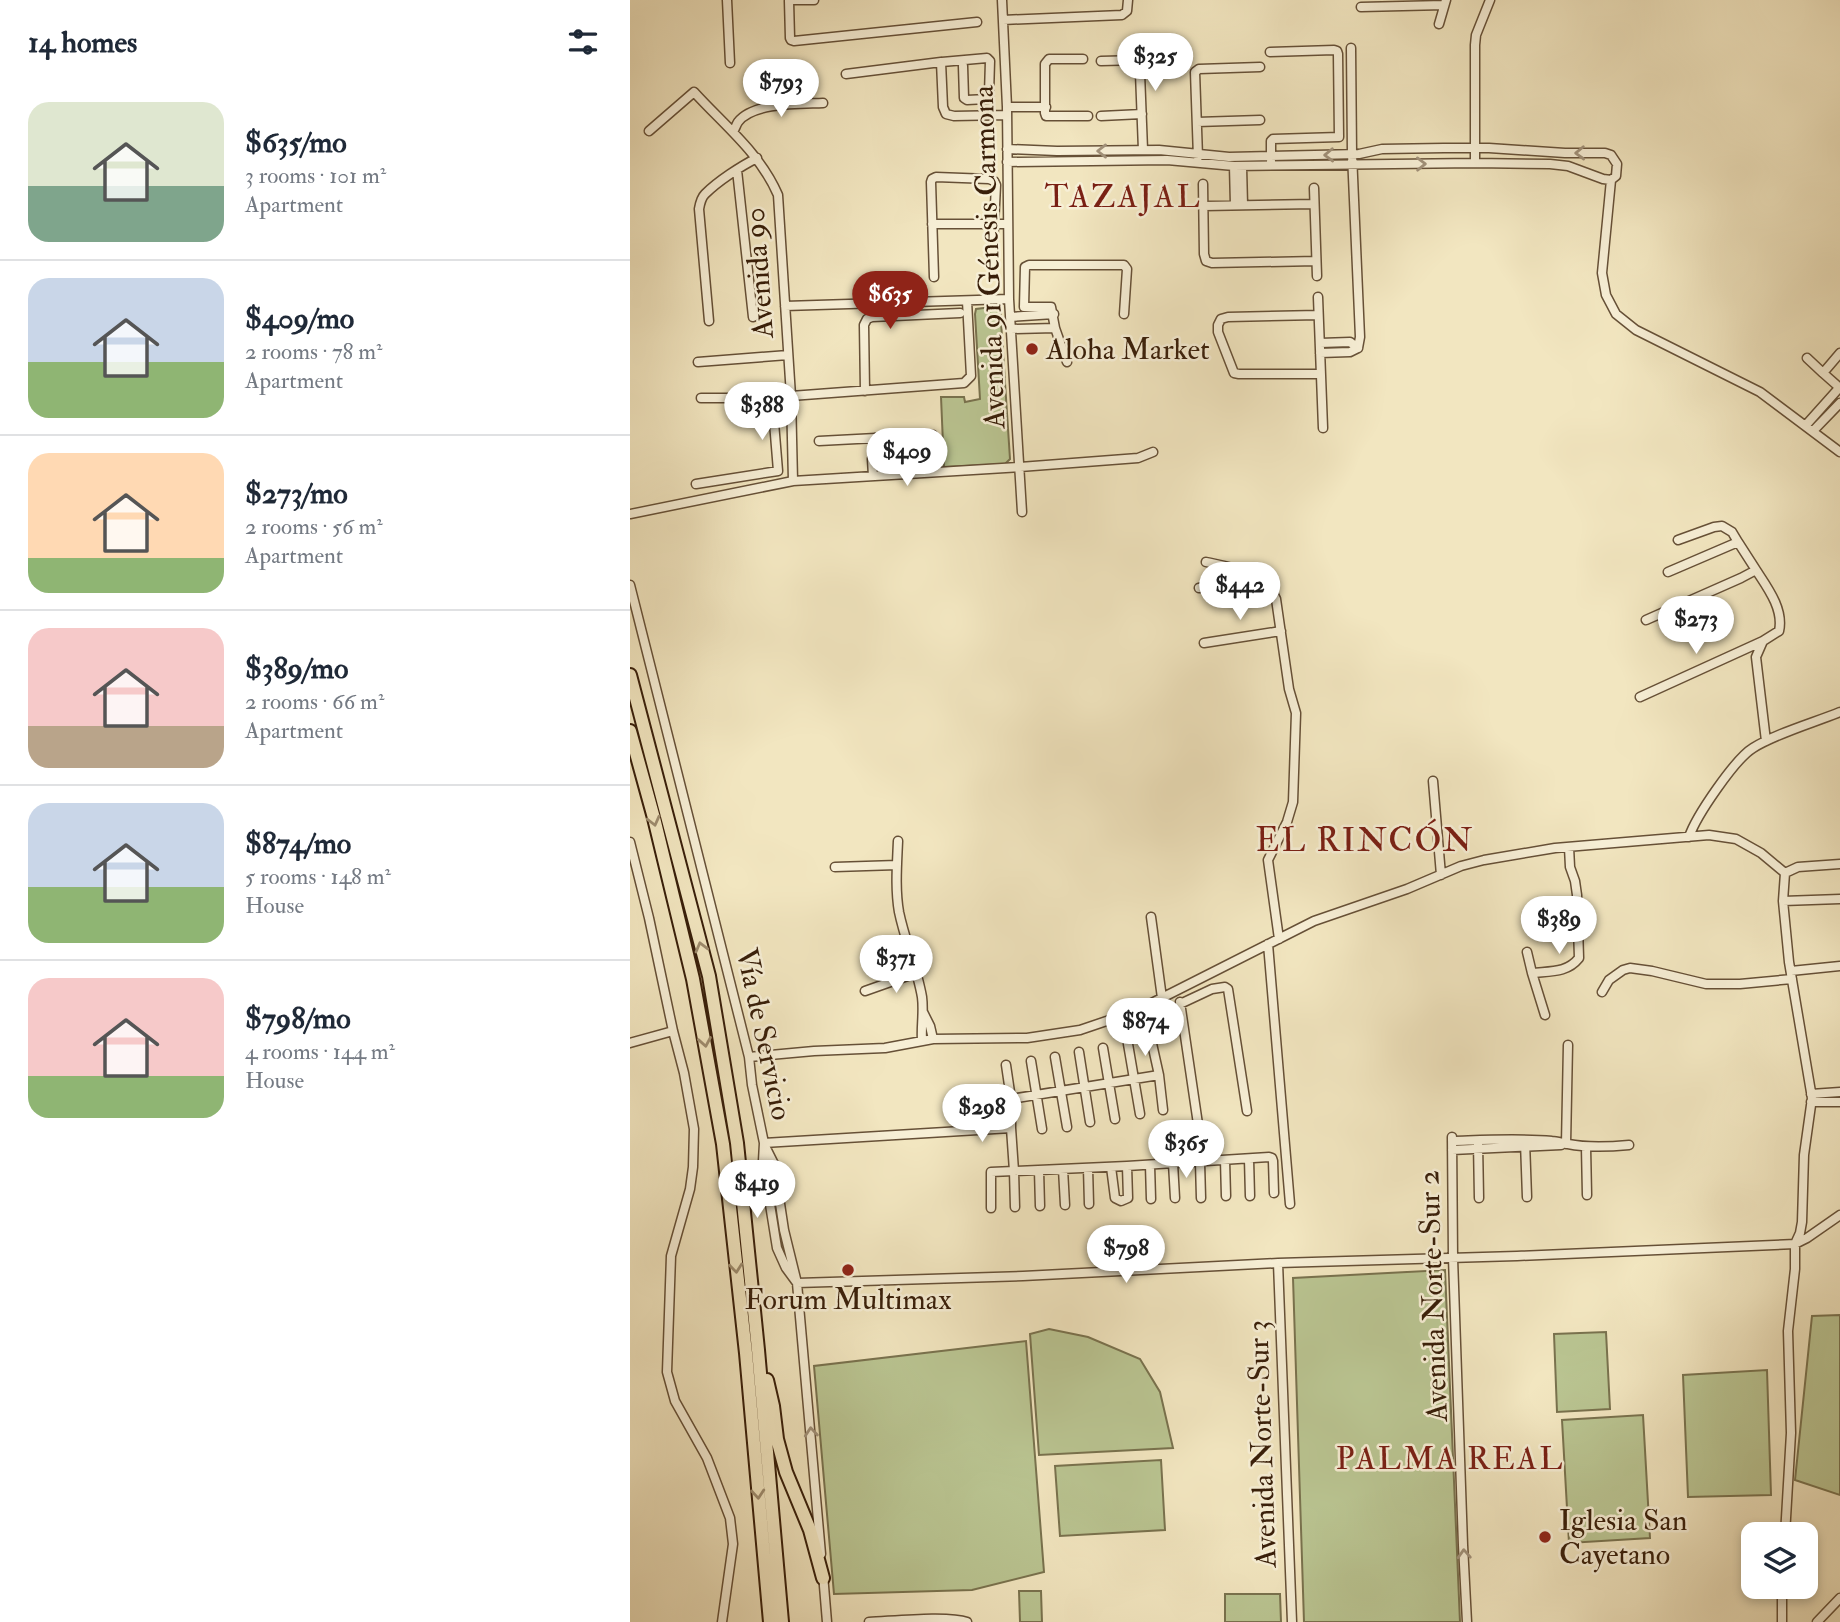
<!DOCTYPE html>
<html lang="en">
<head>
<meta charset="utf-8">
<style>
  body { margin:0; font-family:"IM FELL Double Pica",serif; background:#f6f6f7; color:#1f2937; height:100vh; display:flex; flex-direction:column; font-size:26px; white-space:nowrap }
  * { box-sizing:border-box; margin:0 }
  p { font-size:23px; color:#747a83 }
  .icon { flex:none; width:38px; height:38px; fill:none; stroke:currentColor; stroke-width:2; stroke-linecap:round; stroke-linejoin:round }
  .map { position:relative; flex:1; overflow:hidden }
  .details { display:flex; flex-direction:column; background:#fff; width:630px }
  .details>* { flex:none }
  .fabs { position:absolute; left:1111px; top:1522px; display:grid; gap:14px }
  .fabs a { display:grid; place-items:center; width:77px; height:77px; border-radius:14px; background:#fff; box-shadow:0 4px 10px #0003; font-size:35px }
  .price { position:absolute; translate:-50% -60px; padding:0 16px; border-radius:24px; background:#fff; color:#222; font-size:23px; line-height:46px; filter:drop-shadow(0 2px 4px #0008) }
  .price::after { content:''; position:absolute; left:50%; top:42px; width:21px; height:16px; margin-left:-10px; background:inherit; clip-path:polygon(0 0,100% 0,50% 100%) }
  .price.selected { background:#8f2418; color:#fff }
  ul { padding:0; list-style:none }
  li { display:flex; align-items:center; gap:21px; height:175px; padding:0 28px }
  li+li { border-top:2px solid #e0e1e3 }
  li span { display:grid; place-items:center; flex:none; width:196px; height:140px; border-radius:21px; color:#555 }
  li>.icon { margin-inline-start:auto }
  span .icon { width:84px; height:84px; fill:#fffc; stroke-width:1 }
  li b { font-size:30px }
  h2 { display:flex; justify-content:space-between; align-items:center; height:84px; padding:0 28px; font-size:30px }
  main { display:flex; flex:1; min-height:0 }
  .map>svg:first-child { display:block }
  .green { fill:#bac592; stroke:#79724e; stroke-width:2 }
  .lines { fill:none; stroke-linecap:round; stroke-linejoin:round }
  .minor-casing { stroke:#665037; stroke-width:11 }
  .highway-casing { stroke:#381e09; stroke-width:16 }
  .minor { stroke:#f7efd6; stroke-width:8 }
  .highway { stroke:#f2e6c0; stroke-width:12 }
  .oneway { stroke:#a1917a }
  .oneway2 { stroke:#9e8c6e }
  .poi-dot { fill:#8f2418; stroke:#f7efd6; stroke-width:2.5 }
  .labels { text-anchor:middle; dominant-baseline:central; stroke-width:5; stroke-linejoin:round; paint-order:stroke }
  .street-label { font-size:30px; fill:#381e09; stroke:#f7efd6 }
  .poi-label { font-size:30px; fill:#381e09; stroke:#f7efd6; text-anchor:start }
  .neighbourhood-label { font-size:32px; letter-spacing:2px; fill:#7a1f14; stroke:#f7efd6 }
  .quarter-label { font-size:33px; letter-spacing:2px; fill:#7a1f14; stroke:#f7efd6 }
</style>
</head>
<body>
<main>
<section class="details">
<h2>14 homes<svg class="icon" aria-label="filters" viewBox="0 0 24 24"><path d="M4 7h16M4 17h16"/><circle cx="9" cy="7" r="2"/><circle cx="15" cy="17" r="2"/></svg></h2>
<ul>
<li><span style="background:linear-gradient(#dfe7d0 60%,#7fa58c 0)"><svg class="icon" aria-label="home" viewBox="0 0 24 24"><path d="M3 11l9-7 9 7M6 9v11h12V9"/></svg></span><div><b>$635/mo</b><p>3 rooms · 101 m²</p><p>Apartment</p></div></li>
<li><span style="background:linear-gradient(#c9d6e8 60%,#8fb573 0)"><svg class="icon" aria-label="home" viewBox="0 0 24 24"><path d="M3 11l9-7 9 7M6 9v11h12V9"/></svg></span><div><b>$409/mo</b><p>2 rooms · 78 m²</p><p>Apartment</p></div></li>
<li><span style="background:linear-gradient(#ffd9b3 75%,#8fb573 0)"><svg class="icon" aria-label="home" viewBox="0 0 24 24"><path d="M3 11l9-7 9 7M6 9v11h12V9"/></svg></span><div><b>$273/mo</b><p>2 rooms · 56 m²</p><p>Apartment</p></div></li>
<li><span style="background:linear-gradient(#f6c9c9 70%,#b9a48a 0)"><svg class="icon" aria-label="home" viewBox="0 0 24 24"><path d="M3 11l9-7 9 7M6 9v11h12V9"/></svg></span><div><b>$389/mo</b><p>2 rooms · 66 m²</p><p>Apartment</p></div></li>
<li><span style="background:linear-gradient(#c9d6e8 60%,#8fb573 0)"><svg class="icon" aria-label="home" viewBox="0 0 24 24"><path d="M3 11l9-7 9 7M6 9v11h12V9"/></svg></span><div><b>$874/mo</b><p>5 rooms · 148 m²</p><p>House</p></div></li>
<li><span style="background:linear-gradient(#f6c9c9 70%,#8fb573 0)"><svg class="icon" aria-label="home" viewBox="0 0 24 24"><path d="M3 11l9-7 9 7M6 9v11h12V9"/></svg></span><div><b>$798/mo</b><p>4 rooms · 144 m²</p><p>House</p></div></li>
</ul>
</section>
<div class="map">
<svg width="1210" height="1622" viewBox="0 0 1210 1622">
  <rect width="100%" height="100%" fill="#f2e6c0"/>
  <filter id="stains"><feTurbulence type="fractalNoise" baseFrequency=".00286" numOctaves="4"/><feColorMatrix values="0 0 0 0 .2 0 0 0 0 .09 0 0 0 0 .02 0 0 0 .5 -.17"/></filter>
  <radialGradient id="worn" r=".72"><stop offset=".6" stop-color="#630" stop-opacity="0"/><stop offset="1" stop-color="#630" stop-opacity=".3"/></radialGradient>
  <path class="green" d="M370 306 380 459 375 464 314 467 311 397H334L335 402 350 399 345 314 346 309Z
    M815 1270 830 1622H674L663 1278Z
    M1210 1315V1495L1165 1480 1182 1316Z
    M419 1329 458 1337 510 1359 530 1392 543 1448 409 1455 400 1334Z
    M976 1332 980 1409 927 1412 924 1334Z
    M396 1341 414 1572 342 1590 204 1594 184 1366Z
    M1137 1370 1141 1495 1058 1497 1053 1375Z
    M1013 1415 1020 1538 939 1543 932 1420Z
    M531 1460 535 1530 430 1536 425 1466Z
    M389 1591H411L412 1622H390Z
    M595 1594H650L651 1622H595Z"/>
  <g class="lines">
    <defs>
      <path id="minor" d="M97 0 100 63
        M159 0H184
        M372 0 377 107 379 299 392 512
        M159 1 160 38 161 40 164 41 347 22
        M731 7 814 5
        M373 20 492 15 497 11 498 0
        M809 24 816 0
        M509 47 513 150
        M721 48 722 154 730 337 728 348
        M640 52 704 50 707 51 708 54 709 137 643 139 641 141V160
        M453 59H419L415 64V113L416 116H458
        M471 61 510 60
        M312 62 357 58 360 61 359 94V97L357 99 337 100 334 98 333 66
        M216 74 311 62 313 107 316 114 324 116 377 115
        M377 107H416
        M471 116 512 114
        M567 122 630 120
        M19 131 64 92C94 125 130 153 148 195L161 396 163 481
        M103 132C105 129 106 125 108 122 123 102 171 104 193 103
        M377 149 427 151 529 150 599 157 729 154 752 149 814 148H859L935 153H975L981 155 987 164 986 176 981 180 973 179 938 166 920 164 845 163 604 166 537 160 377 162
        M568 157 565 72 569 69 630 67
        M845 163V45L846 35 860 0
        M604 166 605 205
        M612 167 613 205
        M107 170 123 317
        M981 180 972 273 976 295 986 314 1006 330 1130 392 1210 452
        M573 184 574 254 576 261 582 263 686 261
        M684 188 687 276
        M574 206 684 204
        M302 224H378
        M304 277 301 182 302 179 306 177 359 179 364 181 366 185 362 265
        M688 297 693 428
        M155 306 379 299
        M688 315 598 317 591 319 588 325V332L604 373 609 374H690
        M380 317 424 314
        M79 321 69 209C70 203 71 198 75 194 88 181 111 166 127 158
        M381 329 425 328
        M690 343 720 342 728 348
        M690 353 720 352 728 348
        M1210 353 1193 373 1210 388
        M1177 358 1193 373
        M68 362 158 355
        M437 362 425 328 421 307H394L395 267 399 265H494L497 269 494 314
        M235 391 234 325 237 319 242 317 330 313
        M161 396 334 383 341 376 337 301
        M1176 425 1210 387
        M1183 431 1210 403
        M189 441 303 435
        M246 452 250 457 252 475
        M243 476 242 459 246 452 245 438
        M66 484 148 471 142 398H71
        M0 514 163 481 390 467 508 458 523 452
        M1048 540 1084 527 1092 526 1102 532 1108 542
        M576 562C603 568 634 571 646 599L659 689 666 713 663 802 657 822 638 860 649 939
        M1038 572 1108 542 1126 570
        M0 585 119 1057 122 1085 134 1143 133 1161 147 1248 156 1268 167 1283
        M569 588 627 576
        M1016 620 1111 578 1126 570C1137 587 1154 609 1149 631L1133 641 1126 657 1136 741
        M574 643 651 631
        M1010 697 1133 641
        M803 781 811 875
        M1059 837C1066 816 1105 759 1123 748 1147 733 1183 723 1210 712
        M268 841C267 865 265 889 269 912 275 941 287 968 292 997 294 1012 291 1026 292 1040
        M0 842 19 918 43 1031 54 1073 64 1129 63 1167 60 1189 41 1256 37 1372 45 1401 77 1458 100 1518 103 1544 92 1622
        M205 867 267 865
        M1155 873 1168 867 1210 864
        M1153 901 1210 899
        M521 917 532 998
        M638 944 660 1204
        M897 952 902 973
        M1161 971 1210 966
        M235 991 286 973
        M972 992 979 980 993 970 1000 968 1022 971 1076 984H1110L1162 979
        M550 1002 568 1124
        M550 1004 582 989 595 987 598 989 617 1111
        M293 1012 300 1026 303 1039
        M915 1015 902 973C921 971 937 973 949 958L947 895 945 881 940 867 939 847
        M521 1039 529 1075 533 1110
        M0 1043 43 1031
        M498 1044 510 1114
        M473 1048 485 1119
        M449 1052 460 1122
        M119 1057 184 1051 255 1048 303 1039 397 1038 450 1030 506 1011 684 921 777 889 831 866 854 860 925 848 1079 835 1106 839 1131 853 1155 873 1153 901 1159 962 1182 1098 1174 1155 1172 1222 1170 1233 1165 1244V1269L1158 1331 1161 1433 1155 1535
        M425 1057 437 1127
        M401 1061 412 1129
        M376 1065 381 1099
        M529 1075 381 1099V1128L384 1171 497 1166 639 1157 642 1158 643 1161 644 1193
        M1181 1094 1210 1092
        M1181 1102H1210
        M822 1137 823 1258 833 1545 837 1622
        M822 1141C855 1140 889 1138 922 1141 927 1141 932 1143 938 1144 958 1148 978 1147 999 1145
        M895 1142 897 1197
        M134 1143 381 1128
        M848 1143 849 1198
        M936 1144 938 1045
        M135 1146 144 1164 154 1230 167 1283 191 1554
        M956 1147 957 1195
        M822 1150 931 1145
        M619 1159 620 1196
        M595 1160 596 1196
        M570 1162 571 1198
        M543 1163 545 1198
        M520 1165 521 1199
        M481 1167 485 1198 491 1201 498 1198 497 1166
        M458 1168 459 1204
        M433 1169 435 1205
        M409 1170 410 1206
        M361 1208V1172L384 1171 385 1207
        M648 1263 662 1622
        M167 1283 393 1276 648 1263 887 1256 1165 1244 1177 1238 1210 1215
        M193 1574 197 1622
        M1152 1587V1622
        M239 1622C263 1621 318 1615 337 1622
        M1187 1622 1210 1598"/>
      <path id="highway" d="M0 675 79 976 107 1143 128 1350 152 1622
        M0 731 24 818 63 979 93 1144 116 1353 140 1622
        M137 1380 143 1406 147 1439 156 1472 180 1530 193 1578"/>
    </defs>
    <use href="#minor" class="minor-casing"/>
    <use href="#highway" class="highway-casing"/>
    <use href="#minor" class="minor"/>
    <use href="#highway" class="highway"/>
  </g>
  <defs><path id="oneway-chevron" d="M-2-3.5L2.5 0L-2 3.5" fill="none" stroke-width="1.6" stroke-linecap="round" stroke-linejoin="round" transform="scale(1.75)"/></defs>
  <g class="oneway">
    <use href="#oneway-chevron" transform="translate(472 151) rotate(180)"/>
    <use href="#oneway-chevron" transform="translate(950 153) rotate(178)"/>
    <use href="#oneway-chevron" transform="translate(699 155) rotate(178)"/>
    <use href="#oneway-chevron" transform="translate(791 164) rotate(-1)"/>
    <use href="#oneway-chevron" transform="translate(181 1432) rotate(-95)"/>
    <use href="#oneway-chevron" transform="translate(834 1554) rotate(-93)"/>
  </g>
  <g class="oneway2">
    <use href="#oneway-chevron" transform="translate(24 821) rotate(76)"/>
    <use href="#oneway-chevron" transform="translate(71 947) rotate(-105)"/>
    <use href="#oneway-chevron" transform="translate(75 1042) rotate(80)"/>
    <use href="#oneway-chevron" transform="translate(106 1268) rotate(84)"/>
    <use href="#oneway-chevron" transform="translate(128 1494) rotate(85)"/>
  </g>
  <g class="poi-dot">
    <circle cx="402" cy="349" r="7"/>
    <circle cx="218" cy="1270" r="7"/>
    <circle cx="915" cy="1537" r="7"/>
  </g>
  <g class="labels">
    <g class="street-label">
      <text transform="translate(359 257) rotate(-92)">Avenida 91 Génesis Carmona</text>
      <text transform="translate(129 273) rotate(-94)">Avenida 90</text>
      <text transform="translate(134 1034) rotate(78)">Vía de Servicio</text>
      <text transform="translate(803 1296) rotate(-92)">Avenida Norte-Sur 2</text>
      <text transform="translate(632 1444) rotate(-92)">Avenida Norte-Sur 3</text>
    </g>
    <g class="poi-label">
      <text x="416" y="349">Aloha Market</text>
      <text x="218" y="1299" text-anchor="middle">Forum Multimax</text>
      <text x="929" y="1520">Iglesia San<tspan x="929" dy="34">Cayetano</tspan></text>
    </g>
    <g class="neighbourhood-label">
      <text x="493" y="197">TAZAJAL</text>
      <text x="820" y="1459">PALMA REAL</text>
    </g>
    <g class="quarter-label">
      <text x="735" y="840">EL RINCÓN</text>
    </g>
  </g>
  <rect width="100%" height="100%" filter="url(#stains)"/>
  <rect width="100%" height="100%" fill="url(#worn)"/>
</svg>
<div class="fabs">
<a><svg class="icon" aria-label="layers" viewBox="0 0 24 24"><path d="M12 4l9 5-9 5-9-5zM3 14l9 5 9-5"/></svg></a>
</div>
<b class="price" style="left:525px;top:93px">$325</b>
<b class="price" style="left:151px;top:119px">$793</b>
<b class="price selected" style="left:260px;top:331px">$635</b>
<b class="price" style="left:132px;top:442px">$388</b>
<b class="price" style="left:277px;top:488px">$409</b>
<b class="price" style="left:610px;top:622px">$442</b>
<b class="price" style="left:1066px;top:656px">$273</b>
<b class="price" style="left:929px;top:956px">$389</b>
<b class="price" style="left:266px;top:995px">$371</b>
<b class="price" style="left:515px;top:1058px">$874</b>
<b class="price" style="left:352px;top:1144px">$298</b>
<b class="price" style="left:556px;top:1180px">$365</b>
<b class="price" style="left:127px;top:1220px">$419</b>
<b class="price" style="left:496px;top:1285px">$798</b>
</div>
</main>
</body>
</html>
